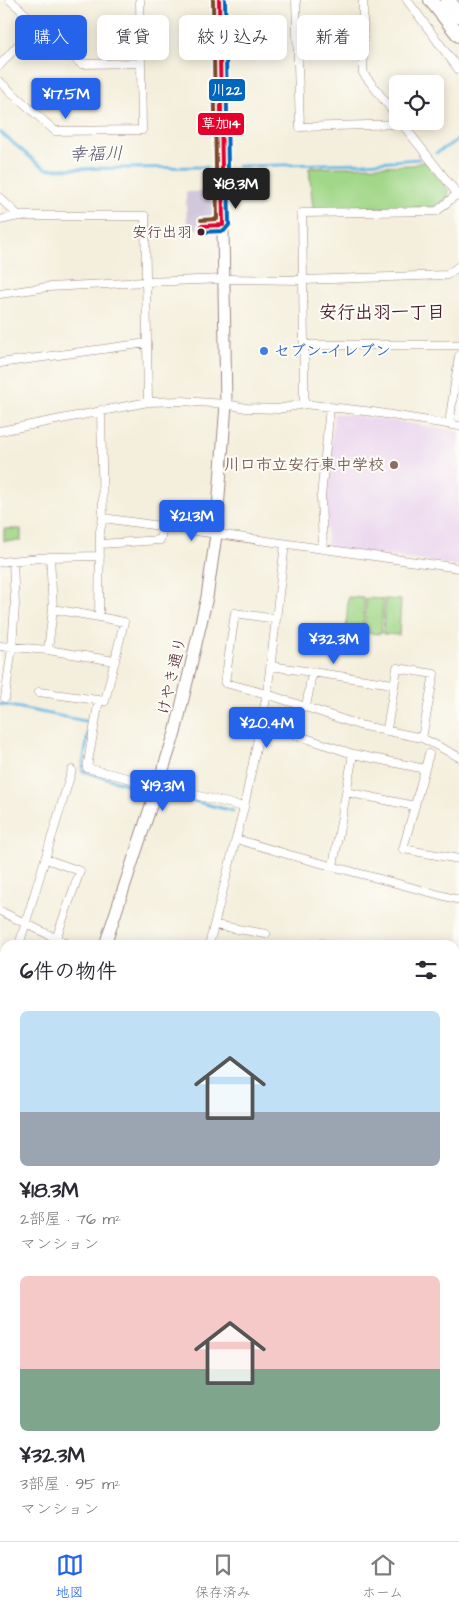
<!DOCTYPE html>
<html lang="ja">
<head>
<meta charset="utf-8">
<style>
  body { margin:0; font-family:"Architects Daughter","Klee One",sans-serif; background:#f2f2f3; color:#2b2b33; height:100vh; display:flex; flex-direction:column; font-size:19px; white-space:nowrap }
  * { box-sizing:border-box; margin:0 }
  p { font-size:16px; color:#7c7c81 }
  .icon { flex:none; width:28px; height:28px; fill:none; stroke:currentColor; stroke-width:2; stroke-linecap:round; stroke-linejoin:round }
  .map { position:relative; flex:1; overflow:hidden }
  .drawer { position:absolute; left:0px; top:940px; width:460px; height:601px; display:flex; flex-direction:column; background:#fff; border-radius:15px 15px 0 0; box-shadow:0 2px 12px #0003 }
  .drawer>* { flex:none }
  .top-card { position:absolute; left:15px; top:15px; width:430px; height:45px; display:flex; gap:10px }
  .tools { position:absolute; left:389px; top:75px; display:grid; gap:10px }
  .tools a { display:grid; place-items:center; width:55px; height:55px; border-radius:8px; background:#fff; box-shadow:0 2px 12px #0003; font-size:25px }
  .price { position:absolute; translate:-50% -42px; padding:0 11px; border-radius:5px; background:#2563eb; color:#fff; font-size:16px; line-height:32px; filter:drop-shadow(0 1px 2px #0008) }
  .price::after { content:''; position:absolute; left:50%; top:30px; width:15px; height:11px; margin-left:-8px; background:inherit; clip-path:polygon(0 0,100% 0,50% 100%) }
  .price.on { background:#222; color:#fff }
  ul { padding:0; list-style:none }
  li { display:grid; align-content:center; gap:10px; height:265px; padding:0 20px }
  li span { display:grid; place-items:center; height:155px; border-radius:8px; color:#555 }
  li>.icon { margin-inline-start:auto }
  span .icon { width:90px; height:90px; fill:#fffc; stroke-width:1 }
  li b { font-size:21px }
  h2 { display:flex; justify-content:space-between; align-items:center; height:60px; padding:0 20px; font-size:21px }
  .tag { padding:0 18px; border-radius:8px; background:#fff; box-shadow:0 2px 12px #0003; font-size:18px; line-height:45px }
  .tag.on { background:#2563eb; color:#fff }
  .tabs { display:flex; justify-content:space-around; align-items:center; height:70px; border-top:1px solid #e1e1e2; background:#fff; font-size:14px; color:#7c7c81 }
  .tabs a { display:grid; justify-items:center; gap:2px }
  .tabs .on { color:#2563eb }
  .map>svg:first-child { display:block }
  .built { fill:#e9d2ed }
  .industrial { fill:#c9bfd7 }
  .green { fill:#a1d788; stroke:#767b5a }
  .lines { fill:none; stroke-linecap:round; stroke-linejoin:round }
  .stream { stroke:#6cbae6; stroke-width:3 }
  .street-casing { stroke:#9f8784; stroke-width:9 }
  .secondary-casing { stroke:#9f8784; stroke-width:13 }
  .highway-casing { stroke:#9f8784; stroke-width:16 }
  .street { stroke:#fff; stroke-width:8 }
  .secondary { stroke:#fff; stroke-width:11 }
  .highway { stroke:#fff; stroke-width:14 }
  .bus-1-casing { stroke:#fdfcf7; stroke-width:8 }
  .bus-2-casing { stroke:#fdfcf7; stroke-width:8 }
  .bus-3-casing { stroke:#fdfcf7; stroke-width:8 }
  .bus-1 { stroke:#e4002b; stroke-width:4 }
  .bus-2 { stroke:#0065bd; stroke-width:4 }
  .bus-3 { stroke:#7a4b2a; stroke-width:4 }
  .bus-dot { fill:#4a1f2b; stroke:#fdfcf7; stroke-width:2 }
  .shop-dot { fill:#3f7fe0; stroke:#fdfcf7; stroke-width:2 }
  .education-dot { fill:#8d6e63; stroke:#fdfcf7; stroke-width:2 }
  .labels { text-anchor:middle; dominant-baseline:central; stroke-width:4; stroke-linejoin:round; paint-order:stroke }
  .bus-label { font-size:15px; fill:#4a1f2b; stroke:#fdfcf7; text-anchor:end }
  .shop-label { font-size:16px; font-weight:bold; fill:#366cbe; stroke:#fdfcf7; text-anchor:start }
  .education-label { font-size:16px; font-weight:bold; fill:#785e54; stroke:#fdfcf7; text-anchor:end }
  .street-label { font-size:16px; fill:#4a1f2b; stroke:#fdfcf7 }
  .water-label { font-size:18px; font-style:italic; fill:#56556c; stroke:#fdfcf7 }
  .neighbourhood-label { font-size:18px; font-weight:bold; fill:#4a1f2b; stroke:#fdfcf7 }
  .line-badge { stroke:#fdfcf7; stroke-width:2 }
  .badge-label { font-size:14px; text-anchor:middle; font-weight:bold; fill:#fff }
</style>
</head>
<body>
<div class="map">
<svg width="459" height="1541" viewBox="0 0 459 1541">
  <rect width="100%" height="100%" fill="#fdfcf7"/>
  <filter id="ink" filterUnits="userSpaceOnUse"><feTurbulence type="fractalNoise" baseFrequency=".02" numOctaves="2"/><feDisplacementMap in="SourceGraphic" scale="10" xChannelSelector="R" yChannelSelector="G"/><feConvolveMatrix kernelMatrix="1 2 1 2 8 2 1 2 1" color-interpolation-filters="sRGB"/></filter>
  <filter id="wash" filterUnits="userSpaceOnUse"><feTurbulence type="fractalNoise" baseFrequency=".0096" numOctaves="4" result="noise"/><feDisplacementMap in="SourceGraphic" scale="20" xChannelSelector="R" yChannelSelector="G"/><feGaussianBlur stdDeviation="1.12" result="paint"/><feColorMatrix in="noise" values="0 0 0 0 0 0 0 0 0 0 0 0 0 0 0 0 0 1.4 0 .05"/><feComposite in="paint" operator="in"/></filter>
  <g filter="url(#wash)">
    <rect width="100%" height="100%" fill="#f4efdc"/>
    <path class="built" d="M334 414 352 415 459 431V566L331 548 327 544 326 498Z"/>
    <path class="industrial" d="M214 191 216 228 187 229 186 192Z"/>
    <path class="green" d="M425 161 448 190V197L439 205 434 207 313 209 309 168 413 165Z
      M4 529H21V541H4Z
      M348 597 364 598 363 633 346 632Z
      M366 598 383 599 381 634 365 633Z
      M385 599 401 600 399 635 383 634Z"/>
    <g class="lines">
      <path class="stream" d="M0 132 36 162 47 169 206 167
        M436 153 459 139
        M238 166 364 163 419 159
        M0 435 14 432
        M0 704 90 722 82 771 140 788
        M173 796 233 811
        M0 1474 5 1477
        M101 1536 109 1541"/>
    </g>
  </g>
  <g filter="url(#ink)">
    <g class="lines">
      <defs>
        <path id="street" d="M10 0 81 64 141 63
          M296 0 300 127 402 124
          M363 0V73L398 118
          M407 0 459 70
          M0 65 36 25
          M0 82 55 131 142 130 140 0
          M400 121 459 196
          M457 194 437 211 302 213 304 345H459
          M0 198 19 216
          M0 220 19 216H145L148 402
          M0 294 48 287 146 282 224 279 303 280 447 275 459 266
          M304 345V404
          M0 363 147 343
          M449 424 459 356
          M0 431 148 402 182 401 226 404 246 408 278 409 304 404 373 412 459 426
          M103 518 459 568
          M100 544 160 540 163 527
          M323 548 321 497 330 407
          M50 557 53 609 99 617
          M0 562 50 557 100 556
          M276 619 235 613 225 683 267 694 359 725 422 738 459 757
          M0 646 48 650 115 661
          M48 650 53 609
          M271 666 393 684
          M39 692 105 701 124 622 99 617 100 531 103 518 101 410
          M5 698 12 647 15 605 13 562
          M99 700 87 768 244 807
          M306 707 312 673
          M261 723 353 754 425 769
          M387 729 397 668 434 674 422 738
          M429 754 403 849 459 859
          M346 792 415 806
          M236 839 290 855 459 900
          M46 859 80 871 56 939
          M333 866 353 754
          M0 911 70 945
          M215 925 266 934
          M19 945 72 770
          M209 945 244 807 267 694 285 544
          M321 945 322 943 326 945
          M456 1002 459 995
          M0 1003 5 988
          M455 1069 459 1070
          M455 1175 459 1177
          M455 1245 459 1247
          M455 1274 459 1261
          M455 1309 459 1310
          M0 1337 5 1339
          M455 1449 459 1451
          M0 1483 5 1486
          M88 1536 96 1541
          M164 1536 173 1541 176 1536
          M262 1536 271 1541
          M3 1541 5 1536
          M306 1541 307 1536
          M433 1541 435 1536"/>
        <path id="secondary" d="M105 945 175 733 207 597 216 535 226 404 219 0
          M0 1161 5 1163
          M0 1265 5 1251
          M455 1366 459 1367"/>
        <path id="highway" d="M431 0 459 35
          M448 0 459 15"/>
      </defs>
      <use href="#street" class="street-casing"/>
      <use href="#secondary" class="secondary-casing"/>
      <use href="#highway" class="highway-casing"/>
      <use href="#street" class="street"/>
      <use href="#secondary" class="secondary"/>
      <use href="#highway" class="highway"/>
      <defs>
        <path id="bus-1" d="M201 226 223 225 219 0"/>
        <path id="bus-2" d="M201 232 224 231 229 225 225 0"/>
        <path id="bus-3" d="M201 220 217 219 213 0"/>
      </defs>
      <use href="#bus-1" class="bus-1-casing"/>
      <use href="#bus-2" class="bus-2-casing"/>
      <use href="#bus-3" class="bus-3-casing"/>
      <use href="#bus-1" class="bus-1"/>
      <use href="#bus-2" class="bus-2"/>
      <use href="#bus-3" class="bus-3"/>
    </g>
  </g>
  <circle class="bus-dot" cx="201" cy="232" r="4.5"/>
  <circle class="shop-dot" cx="264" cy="351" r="5"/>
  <circle class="education-dot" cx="394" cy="465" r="5"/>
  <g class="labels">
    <g class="bus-label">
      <text x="192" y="232">安行出羽</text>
    </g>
    <g class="shop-label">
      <text x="274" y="351">セブン-イレブン</text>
    </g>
    <g class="education-label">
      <text x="384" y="465">川口市立安行東中学校</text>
    </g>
    <g class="street-label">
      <text transform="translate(172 676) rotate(-77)">けやき通り</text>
    </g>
    <g class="water-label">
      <text transform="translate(96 154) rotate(-1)">幸福川</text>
    </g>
    <g class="neighbourhood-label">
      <text x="382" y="312">安行出羽一丁目</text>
    </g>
  </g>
  <g class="line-badge">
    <rect x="208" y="78" width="38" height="24" rx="5" fill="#0065bd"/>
    <rect x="197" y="112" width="48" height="24" rx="5" fill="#e4002b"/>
  </g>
  <g class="badge-label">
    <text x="227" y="95">川22</text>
    <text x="221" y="128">草加14</text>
  </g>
</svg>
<div class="tools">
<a><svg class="icon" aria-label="locate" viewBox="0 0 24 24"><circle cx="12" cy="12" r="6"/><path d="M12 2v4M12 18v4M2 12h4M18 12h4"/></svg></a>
</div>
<b class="price" style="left:66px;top:120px">¥17.5M</b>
<b class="price on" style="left:236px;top:210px">¥18.3M</b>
<b class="price" style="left:192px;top:542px">¥21.3M</b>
<b class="price" style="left:334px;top:665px">¥32.3M</b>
<b class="price" style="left:267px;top:749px">¥20.4M</b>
<b class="price" style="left:163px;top:812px">¥19.3M</b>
<div class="top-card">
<a class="tag on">購入</a>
<a class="tag">賃貸</a>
<a class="tag">絞り込み</a>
<a class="tag">新着</a>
</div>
<section class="drawer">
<h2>6件の物件<svg class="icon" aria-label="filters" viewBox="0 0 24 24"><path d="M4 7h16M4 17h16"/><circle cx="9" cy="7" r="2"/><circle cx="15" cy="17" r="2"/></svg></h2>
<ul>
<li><span style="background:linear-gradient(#bfe0f5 65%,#9aa5b1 0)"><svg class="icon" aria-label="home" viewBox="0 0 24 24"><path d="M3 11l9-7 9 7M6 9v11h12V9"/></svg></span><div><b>¥18.3M</b><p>2部屋 · 76 m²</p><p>マンション</p></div></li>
<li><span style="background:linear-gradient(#f6c9c9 60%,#7fa58c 0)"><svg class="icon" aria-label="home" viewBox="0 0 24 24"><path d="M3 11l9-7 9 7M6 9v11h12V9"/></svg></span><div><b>¥32.3M</b><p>3部屋 · 95 m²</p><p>マンション</p></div></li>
</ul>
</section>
</div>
<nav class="tabs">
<a class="on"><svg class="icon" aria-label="map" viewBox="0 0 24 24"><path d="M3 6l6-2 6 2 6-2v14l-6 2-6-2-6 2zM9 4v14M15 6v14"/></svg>地図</a>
<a><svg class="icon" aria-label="saved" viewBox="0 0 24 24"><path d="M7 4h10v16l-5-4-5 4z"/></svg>保存済み</a>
<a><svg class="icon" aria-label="home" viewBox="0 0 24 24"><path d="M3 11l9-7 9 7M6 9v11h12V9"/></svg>ホーム</a>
</nav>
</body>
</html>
